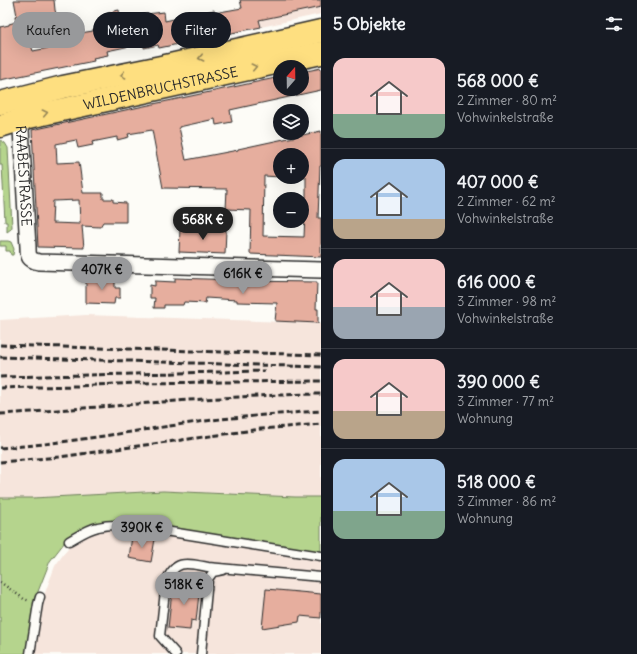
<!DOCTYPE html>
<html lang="de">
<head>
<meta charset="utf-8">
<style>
  body { margin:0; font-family:Delius,sans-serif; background:#20242c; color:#f1f3f6; height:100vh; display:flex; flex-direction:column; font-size:15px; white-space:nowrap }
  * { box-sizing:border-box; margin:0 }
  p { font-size:13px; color:#9ea1a6 }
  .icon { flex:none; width:22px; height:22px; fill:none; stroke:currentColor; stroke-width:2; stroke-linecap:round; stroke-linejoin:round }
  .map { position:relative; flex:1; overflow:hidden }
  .details { display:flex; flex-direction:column; background:#171b24; width:316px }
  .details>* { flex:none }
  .guide { position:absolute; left:12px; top:12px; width:249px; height:36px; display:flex; gap:8px }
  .needle { width:26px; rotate:20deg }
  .controls { position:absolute; left:273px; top:60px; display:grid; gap:8px }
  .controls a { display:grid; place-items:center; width:36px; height:36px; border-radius:50%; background:#171b24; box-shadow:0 4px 16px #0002; font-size:20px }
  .price { position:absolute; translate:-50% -34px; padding:0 9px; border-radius:14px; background:#98999b; color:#111; font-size:13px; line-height:26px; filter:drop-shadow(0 1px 2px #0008) }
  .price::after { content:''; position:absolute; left:50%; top:24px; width:12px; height:9px; margin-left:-6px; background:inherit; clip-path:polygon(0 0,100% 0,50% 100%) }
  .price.active { background:#222; color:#fff }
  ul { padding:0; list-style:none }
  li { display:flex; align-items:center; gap:12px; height:100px; padding:0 12px }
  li+li { border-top:1px solid #363941 }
  li span { display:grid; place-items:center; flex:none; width:112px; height:80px; border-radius:12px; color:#555 }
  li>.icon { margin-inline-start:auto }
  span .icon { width:48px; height:48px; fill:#fffc; stroke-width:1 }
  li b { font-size:17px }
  h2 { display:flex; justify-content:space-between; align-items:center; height:48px; padding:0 12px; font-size:17px }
  .tag { padding:0 14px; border-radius:18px; background:#171b24; box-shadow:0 4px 16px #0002; font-size:14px; line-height:36px }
  .tag.active { background:#98999b; color:#111 }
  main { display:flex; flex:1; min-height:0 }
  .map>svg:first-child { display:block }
  .built { fill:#f6e5dc }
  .green { fill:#b5d48d; stroke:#70805c }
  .building { fill:#e6ae9e; stroke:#2b2b2b; fill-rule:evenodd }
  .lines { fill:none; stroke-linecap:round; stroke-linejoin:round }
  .service-casing { stroke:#2b2b2b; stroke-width:11 }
  .minor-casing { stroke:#2b2b2b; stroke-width:18 }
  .primary-casing { stroke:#2b2b2b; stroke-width:25 }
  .path { stroke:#2b2b2b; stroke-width:2.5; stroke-dasharray:1 3; stroke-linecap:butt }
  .service { stroke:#fdfcf7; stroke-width:8 }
  .minor { stroke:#fdfcf7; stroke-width:15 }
  .primary { stroke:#fedf80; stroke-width:22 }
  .rail { stroke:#2b2b2b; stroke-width:3; stroke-dasharray:6 3; stroke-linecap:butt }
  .oneway { stroke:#948556 }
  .labels { text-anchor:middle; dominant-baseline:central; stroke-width:3; stroke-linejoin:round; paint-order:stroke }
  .street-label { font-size:14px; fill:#2b2b2b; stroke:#fdfcf7 }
</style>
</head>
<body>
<main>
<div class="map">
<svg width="321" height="654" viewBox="0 0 321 654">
  <rect width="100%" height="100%" fill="#fdfcf7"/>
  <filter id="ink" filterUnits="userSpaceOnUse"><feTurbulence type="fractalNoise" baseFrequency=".025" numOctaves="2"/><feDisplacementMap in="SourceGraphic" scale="8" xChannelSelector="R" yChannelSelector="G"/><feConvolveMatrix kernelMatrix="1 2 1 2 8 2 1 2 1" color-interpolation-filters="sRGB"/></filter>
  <g filter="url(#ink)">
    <path class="built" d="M255 0H321V14L261 27Z
      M86 315 317 323 321 324V497H295L163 491 33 498H0V320Z
      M115 527 147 530 321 559V654H33L35 636 43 598 55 566 70 545 83 536 98 531Z"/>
    <path class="green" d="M0 140 5 143 8 148 12 227 11 229 7 232V222H5L2 165H0Z
      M0 241H8L11 242 14 249 13 255H11L10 251H6V246H0Z
      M163 491 295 497H321V554L119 522 96 523 68 538 50 561 37 594 33 607 26 654H0V498H33Z"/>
    <path class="building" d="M14 0H54L55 10 59 24 27 33 33 51 75 43 74 34 93 31V29L101 28V26L110 25 109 24 111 23 109 12 119 10 120 17 164 12 165 21 214 10V13L242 8 240 0H321V7L259 20 261 27 159 48 158 45 144 48V43L107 51 108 55 93 58 94 61 0 80V27L9 25V24L16 22 15 16H17Z
      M321 68V90L230 110 232 122 216 125 215 119 179 127 186 160 238 150V149L321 131V166H320L318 218H321V257L250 254 251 210 226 209 227 189 163 188 152 130 128 134 129 137 117 140V137L92 142 93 145 78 148 76 140 56 144 57 163 79 162 83 193H103V199H113V202L126 203V222H103L100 227 82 226 84 248 38 247 32 130 280 77V89H302V72ZM280 155H302V177H306V200H303V214H305L304 237 263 236 264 176 280 177ZM79 200 80 224 52 223 53 201Z
      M180 229 226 230 225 254 179 252Z
      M109 275 115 282V288H120V298H115L114 304 86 303V279L106 280Z
      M175 278 236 280V281L317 282 316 309H318V323L275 321 277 303 237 302V300L206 298 205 303 184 302 183 305H164V308H154L155 298H150V285L155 286V281L175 282Z
      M132 536 155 539 151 562 129 558Z
      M173 582 200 585 196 621 191 620 190 630 168 628Z
      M266 589 321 594V618L300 616 299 622 262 628Z"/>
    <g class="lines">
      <defs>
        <path id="service" d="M69 541C78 536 88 529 98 527 114 523 131 526 146 528L321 556
          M30 654 38 604 40 597
          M176 654 160 636 166 582C175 559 187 563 208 567L321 577
          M201 654 208 579 213 572 223 570"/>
        <g id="minor">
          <path id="s1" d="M22 112 21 129 28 247C28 257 29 260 39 262L321 270"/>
        </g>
        <g id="primary">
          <path d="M0 103 63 87 161 67 321 31"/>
          <path id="s2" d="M0 126 29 117 321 53"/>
        </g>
      </defs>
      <use href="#service" class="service-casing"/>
      <use href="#minor" class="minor-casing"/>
      <use href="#primary" class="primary-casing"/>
      <path class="path" d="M0 582 24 599 30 601"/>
      <use href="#service" class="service"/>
      <use href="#minor" class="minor"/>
      <use href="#primary" class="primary"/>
      <path class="rail" d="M0 345 321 355
        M0 357 321 367
        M0 377 265 371
        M0 388 76 386 136 383 321 381
        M0 414C38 412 77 408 115 406 184 400 252 395 321 394
        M0 448C74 443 147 428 221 419 254 416 287 413 321 411
        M0 462 59 457 261 429 321 424"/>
    </g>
    <defs><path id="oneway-chevron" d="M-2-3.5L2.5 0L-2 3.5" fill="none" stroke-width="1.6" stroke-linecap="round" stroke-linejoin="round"/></defs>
    <g class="oneway">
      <use href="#oneway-chevron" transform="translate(201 58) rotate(167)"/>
      <use href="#oneway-chevron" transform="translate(254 67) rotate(-13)"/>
      <use href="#oneway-chevron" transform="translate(123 75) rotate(168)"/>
      <use href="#oneway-chevron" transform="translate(45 113) rotate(-12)"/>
    </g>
  </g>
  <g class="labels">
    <g class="street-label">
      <text stroke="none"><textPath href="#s2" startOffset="165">WILDENBRUCHSTRASSE</textPath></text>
      <text stroke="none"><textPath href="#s1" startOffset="64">RAABESTRASSE</textPath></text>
    </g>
  </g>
</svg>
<div class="controls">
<a><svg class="needle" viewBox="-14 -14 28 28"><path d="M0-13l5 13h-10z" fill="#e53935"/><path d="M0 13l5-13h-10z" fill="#9ea1a6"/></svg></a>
<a><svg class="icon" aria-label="layers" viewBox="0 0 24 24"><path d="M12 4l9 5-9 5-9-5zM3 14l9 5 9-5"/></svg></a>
<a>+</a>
<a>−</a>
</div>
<b class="price active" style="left:203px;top:241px">568K €</b>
<b class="price" style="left:102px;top:291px">407K €</b>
<b class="price" style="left:243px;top:295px">616K €</b>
<b class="price" style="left:142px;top:549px">390K €</b>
<b class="price" style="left:184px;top:606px">518K €</b>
<div class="guide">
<a class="tag active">Kaufen</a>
<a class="tag">Mieten</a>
<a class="tag">Filter</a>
</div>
</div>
<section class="details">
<h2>5 Objekte<svg class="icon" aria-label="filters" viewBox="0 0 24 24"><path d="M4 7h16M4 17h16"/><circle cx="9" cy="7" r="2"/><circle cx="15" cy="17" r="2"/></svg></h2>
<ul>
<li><span style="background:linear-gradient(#f6c9c9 70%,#7fa58c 0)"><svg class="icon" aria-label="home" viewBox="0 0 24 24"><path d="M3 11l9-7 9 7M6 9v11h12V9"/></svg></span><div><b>568 000 €</b><p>2 Zimmer · 80 m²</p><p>Vohwinkelstraße</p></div></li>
<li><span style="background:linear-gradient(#a9c7e8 75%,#b9a48a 0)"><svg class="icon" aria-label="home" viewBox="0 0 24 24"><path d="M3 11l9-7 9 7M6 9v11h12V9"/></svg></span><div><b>407 000 €</b><p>2 Zimmer · 62 m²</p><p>Vohwinkelstraße</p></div></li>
<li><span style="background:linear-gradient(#f6c9c9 60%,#9aa5b1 0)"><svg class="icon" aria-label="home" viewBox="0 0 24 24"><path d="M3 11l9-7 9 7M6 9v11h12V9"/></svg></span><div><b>616 000 €</b><p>3 Zimmer · 98 m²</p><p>Vohwinkelstraße</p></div></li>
<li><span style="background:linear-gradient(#f6c9c9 65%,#b9a48a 0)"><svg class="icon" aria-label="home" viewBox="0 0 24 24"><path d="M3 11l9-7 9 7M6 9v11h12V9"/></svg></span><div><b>390 000 €</b><p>3 Zimmer · 77 m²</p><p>Wohnung</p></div></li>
<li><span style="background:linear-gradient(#a9c7e8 65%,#7fa58c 0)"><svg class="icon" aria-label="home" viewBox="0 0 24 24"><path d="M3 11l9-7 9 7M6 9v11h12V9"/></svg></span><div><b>518 000 €</b><p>3 Zimmer · 86 m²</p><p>Wohnung</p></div></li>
</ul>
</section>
</main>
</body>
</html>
